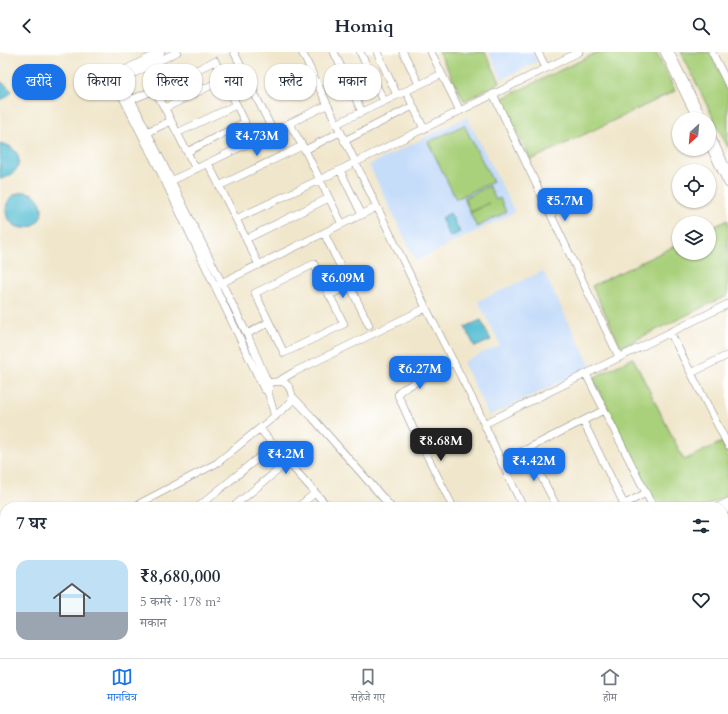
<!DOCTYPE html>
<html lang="hi">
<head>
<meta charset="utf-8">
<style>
  body { margin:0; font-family:Cardo,"Noto Serif Devanagari",serif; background:#f6f6f7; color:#1f2937; height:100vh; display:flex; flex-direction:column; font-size:15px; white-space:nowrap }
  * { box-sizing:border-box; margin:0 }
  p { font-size:13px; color:#747a83 }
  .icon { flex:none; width:22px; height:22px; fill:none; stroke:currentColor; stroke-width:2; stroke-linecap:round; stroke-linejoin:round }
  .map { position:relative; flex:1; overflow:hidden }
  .drawer { position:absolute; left:0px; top:450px; width:728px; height:156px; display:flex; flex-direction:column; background:#fff; border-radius:16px 16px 0 0; box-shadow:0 1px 3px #0004 }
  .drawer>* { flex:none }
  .guide { position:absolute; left:12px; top:12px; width:400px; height:36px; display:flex; gap:8px }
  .needle { width:26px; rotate:206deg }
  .fabs { position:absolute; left:672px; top:60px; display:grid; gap:8px }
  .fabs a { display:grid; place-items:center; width:44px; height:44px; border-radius:50%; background:#fff; box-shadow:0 1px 3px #0004; font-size:20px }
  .price { position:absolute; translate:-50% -34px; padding:0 9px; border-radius:8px; background:#1a73e8; color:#fff; font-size:13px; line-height:26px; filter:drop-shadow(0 1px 2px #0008) }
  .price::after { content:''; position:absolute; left:50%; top:24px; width:12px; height:9px; margin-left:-6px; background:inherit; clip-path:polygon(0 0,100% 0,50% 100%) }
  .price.current { background:#222; color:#fff }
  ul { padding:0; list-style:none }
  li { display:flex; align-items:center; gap:12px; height:100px; padding:0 16px }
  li+li { border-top:1px solid #e0e1e3 }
  li span { display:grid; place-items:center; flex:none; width:112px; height:80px; border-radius:12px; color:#555 }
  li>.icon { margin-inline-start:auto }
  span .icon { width:48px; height:48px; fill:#fffc; stroke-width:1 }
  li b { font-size:17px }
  h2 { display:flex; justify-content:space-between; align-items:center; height:48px; padding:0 16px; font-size:17px }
  .chip { padding:0 14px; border-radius:16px; background:#fff; box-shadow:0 1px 3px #0004; font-size:14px; line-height:36px }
  .chip.current { background:#1a73e8; color:#fff }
  header { display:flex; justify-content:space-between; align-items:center; height:52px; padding:0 16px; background:#fff; font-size:18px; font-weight:700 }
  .dock { display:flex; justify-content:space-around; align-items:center; height:56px; border-top:1px solid #e0e1e3; background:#fff; font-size:11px; color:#747a83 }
  .dock a { display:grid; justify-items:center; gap:2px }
  .dock .current { color:#1a73e8 }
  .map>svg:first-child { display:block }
  .built { fill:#c6ddf9 }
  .green { fill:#a9d07a; stroke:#66795a }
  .water { fill:#56bdd3; stroke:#3c7087 }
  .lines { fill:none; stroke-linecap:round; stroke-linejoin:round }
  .minor-casing { stroke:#898483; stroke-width:8 }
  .minor { stroke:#fff; stroke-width:7 }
</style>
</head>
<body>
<header><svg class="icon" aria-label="back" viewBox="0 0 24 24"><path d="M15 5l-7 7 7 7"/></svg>Homiq<svg class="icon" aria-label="search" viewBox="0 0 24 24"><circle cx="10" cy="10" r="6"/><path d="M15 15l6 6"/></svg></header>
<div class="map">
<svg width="728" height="606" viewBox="0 0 728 606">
  <rect width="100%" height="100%" fill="#fff"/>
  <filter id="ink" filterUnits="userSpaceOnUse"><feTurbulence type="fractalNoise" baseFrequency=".025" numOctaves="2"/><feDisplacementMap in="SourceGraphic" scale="8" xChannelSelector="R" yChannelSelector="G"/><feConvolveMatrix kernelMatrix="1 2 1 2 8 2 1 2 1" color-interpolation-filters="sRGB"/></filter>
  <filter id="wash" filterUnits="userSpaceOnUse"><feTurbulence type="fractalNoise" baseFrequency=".012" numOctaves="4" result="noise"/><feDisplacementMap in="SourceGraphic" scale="16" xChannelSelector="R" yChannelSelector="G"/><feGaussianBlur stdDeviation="0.9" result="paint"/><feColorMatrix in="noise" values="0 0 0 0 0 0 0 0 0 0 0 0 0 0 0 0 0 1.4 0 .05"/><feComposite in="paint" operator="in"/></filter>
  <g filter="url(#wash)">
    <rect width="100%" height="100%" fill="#f0e6cb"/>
    <path class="built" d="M489 0H532L537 10 502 27Z
      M467 65 515 160 416 209 369 113Z
      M543 219 591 315 489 364 463 310 500 293 478 249Z"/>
    <path class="green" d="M439 0H485L500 30 464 49Z
      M598 0H656L675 39 531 108 501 47Z
      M681 0H710L728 37V96Z
      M464 73 493 130 456 147 428 90Z
      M489 134 496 148 500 146 506 160 477 175 470 161 489 151 470 160 464 146Z
      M728 168V243L621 295 592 234 679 192V201H709V177Z
      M633 306 684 408 722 390 728 403V443L703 455H657L593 326Z"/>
    <path class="water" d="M0 29 8 35 12 39 7 45 0 48Z
      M0 91C24 95 26 121 1 127H0Z
      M6 158a18 18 0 1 1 36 0a18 18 0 1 1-36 0Z
      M450 161 460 180 450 185 441 166Z
      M481 268 491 288 475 295 465 275Z"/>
  </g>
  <g filter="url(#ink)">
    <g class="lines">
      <defs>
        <path id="minor" d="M161 0 112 24 163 125 264 337 268 340
          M234 0 273 79
          M302 0 426 256 477 356 501 409 523 455
          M334 0 362 60
          M360 0 384 49
          M377 0 397 43
          M403 0 419 32
          M431 0 460 59
          M538 0 546 16
          M664 0 697 67
          M670 0 703 67
          M712 0 728 32
          M118 21 247 282 268 331 269 336 268 340 275 365
          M118 29 177 0
          M406 39 424 77
          M230 40 249 31
          M493 42 619 305
          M128 49 155 38
          M165 56 224 27
          M289 71 305 98 342 172
          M336 72 442 22
          M147 80 171 69
          M709 80 728 119
          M177 81 236 53
          M344 89 413 54
          M709 93 728 132
          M305 98 340 80
          M187 100 245 70 215 9 155 38C169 64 182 91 196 117
          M208 111 259 213
          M340 118 362 163
          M171 129 327 53
          M219 134 302 94
          M236 167 340 118 579 0
          M324 181 369 273
          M246 187 329 146
          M314 212 344 272 284 301 255 241Z
          M219 232 377 155
          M329 243 349 234
          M670 280 728 393
          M247 282 269 270
          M691 321 728 303
          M586 322 653 455
          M279 329 294 320 426 256
          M292 344 312 365 391 455
          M583 369 624 452
          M484 372 728 252
          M260 377 288 410 328 455
          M527 397 557 455
          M501 409 527 397 604 358
          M133 455 217 411 281 359C285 355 291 352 292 347 293 344 291 340 290 337 285 327 277 329 268 331
          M198 455 274 393
          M233 455 288 410
          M298 455 315 441
          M453 455 412 374 398 343 400 339 403 337 454 310
          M619 455 646 441
          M718 455 728 450
          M723 459 728 457
          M723 480 728 490
          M0 518H5
          M723 518 728 515
          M723 525 725 530
          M0 553 5 554
          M0 560 5 559
          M723 570 728 568
          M0 598 6 606
          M34 601 36 606
          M150 601 152 606
          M161 601 196 606
          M206 601 208 606
          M454 601 457 606
          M535 601 544 606
          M622 601 625 606
          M719 601 722 606
          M105 606 109 601
          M598 606 616 601"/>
      </defs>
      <use href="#minor" class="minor-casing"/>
      <use href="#minor" class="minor"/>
    </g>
  </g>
</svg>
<div class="fabs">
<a><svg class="needle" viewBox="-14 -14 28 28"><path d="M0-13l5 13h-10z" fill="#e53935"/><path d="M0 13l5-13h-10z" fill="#747a83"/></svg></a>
<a><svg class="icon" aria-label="locate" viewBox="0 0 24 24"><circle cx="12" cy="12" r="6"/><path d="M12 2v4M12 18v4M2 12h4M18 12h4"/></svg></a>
<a><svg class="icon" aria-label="layers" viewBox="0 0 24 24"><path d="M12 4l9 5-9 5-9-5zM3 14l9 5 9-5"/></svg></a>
</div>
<b class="price" style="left:257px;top:105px">₹4.73M</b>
<b class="price" style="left:565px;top:170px">₹5.7M</b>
<b class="price" style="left:343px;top:247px">₹6.09M</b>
<b class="price" style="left:420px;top:338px">₹6.27M</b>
<b class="price current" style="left:441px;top:410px">₹8.68M</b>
<b class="price" style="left:286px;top:423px">₹4.2M</b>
<b class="price" style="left:534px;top:430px">₹4.42M</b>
<div class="guide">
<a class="chip current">खरीदें</a>
<a class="chip">किराया</a>
<a class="chip">फ़िल्टर</a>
<a class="chip">नया</a>
<a class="chip">फ़्लैट</a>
<a class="chip">मकान</a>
</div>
<section class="drawer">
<h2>7 घर<svg class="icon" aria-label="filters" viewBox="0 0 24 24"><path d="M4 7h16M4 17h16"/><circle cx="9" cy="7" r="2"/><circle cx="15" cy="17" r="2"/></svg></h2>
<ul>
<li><span style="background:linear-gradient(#bfe0f5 65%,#9aa5b1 0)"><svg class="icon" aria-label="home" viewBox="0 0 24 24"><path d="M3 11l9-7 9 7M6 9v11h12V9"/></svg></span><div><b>₹8,680,000</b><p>5 कमरे · 178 m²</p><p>मकान</p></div><svg class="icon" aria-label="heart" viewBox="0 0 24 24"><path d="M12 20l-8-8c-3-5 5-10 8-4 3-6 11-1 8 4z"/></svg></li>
</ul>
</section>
</div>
<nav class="dock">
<a class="current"><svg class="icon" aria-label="map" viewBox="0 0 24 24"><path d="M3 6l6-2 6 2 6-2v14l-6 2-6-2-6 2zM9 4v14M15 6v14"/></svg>मानचित्र</a>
<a><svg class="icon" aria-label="saved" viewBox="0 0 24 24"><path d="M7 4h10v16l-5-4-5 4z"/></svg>सहेजे गए</a>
<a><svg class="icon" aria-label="home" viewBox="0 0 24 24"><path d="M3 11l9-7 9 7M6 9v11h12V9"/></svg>होम</a>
</nav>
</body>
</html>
